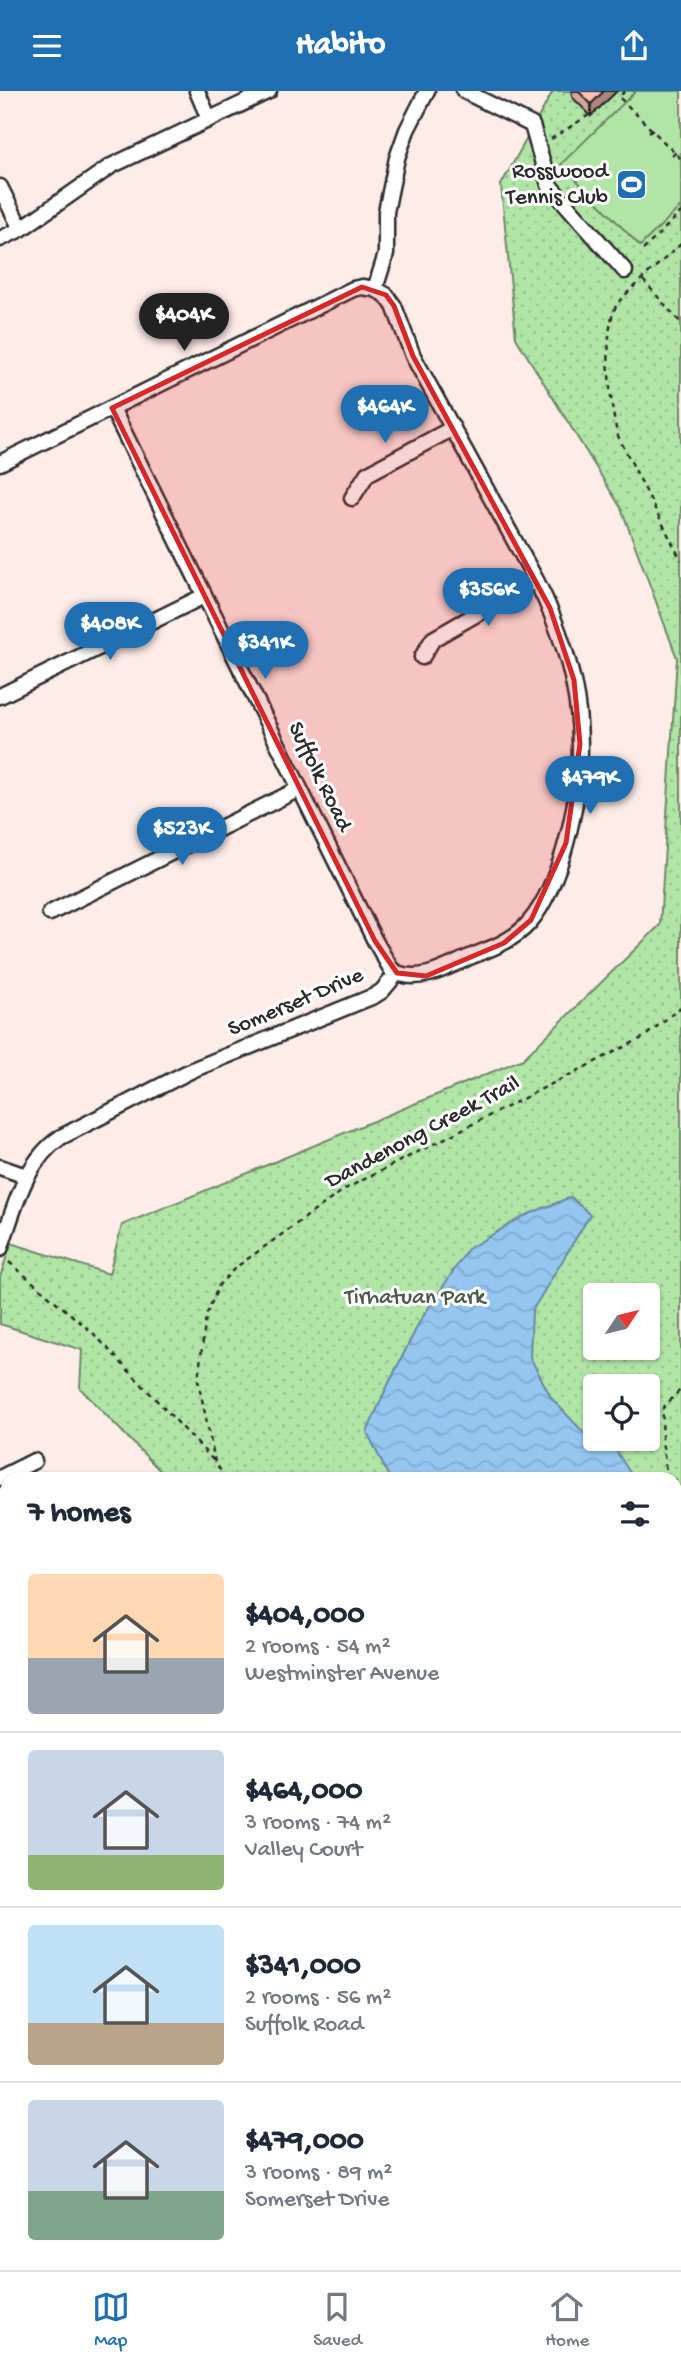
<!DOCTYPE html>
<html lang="en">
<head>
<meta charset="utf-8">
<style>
  body { margin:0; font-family:"Gochi Hand",sans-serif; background:#f6f6f7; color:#1f2937; height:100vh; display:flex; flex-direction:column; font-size:26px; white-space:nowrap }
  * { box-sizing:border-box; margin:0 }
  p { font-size:23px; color:#747a83 }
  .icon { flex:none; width:38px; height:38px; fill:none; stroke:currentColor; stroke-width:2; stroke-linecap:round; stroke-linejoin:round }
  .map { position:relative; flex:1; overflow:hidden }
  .panel { position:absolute; left:0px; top:1381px; width:682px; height:800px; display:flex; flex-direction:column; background:#fff; border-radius:21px 21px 0 0; box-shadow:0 2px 5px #0004 }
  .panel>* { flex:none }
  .needle { width:46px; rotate:55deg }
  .buttons { position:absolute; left:583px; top:1192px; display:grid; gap:14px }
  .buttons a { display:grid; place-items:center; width:77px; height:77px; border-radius:7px; background:#fff; box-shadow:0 2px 5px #0004; font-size:35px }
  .price { position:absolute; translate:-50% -60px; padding:0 16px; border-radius:24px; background:#1f6fb2; color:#fff; font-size:23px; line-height:46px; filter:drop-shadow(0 2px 4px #0008) }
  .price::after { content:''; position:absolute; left:50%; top:42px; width:21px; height:16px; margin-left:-10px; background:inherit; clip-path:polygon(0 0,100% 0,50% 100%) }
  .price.selected { background:#222; color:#fff }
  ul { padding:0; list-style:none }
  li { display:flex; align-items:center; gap:21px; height:175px; padding:0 28px }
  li+li { border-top:2px solid #e0e1e3 }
  li span { display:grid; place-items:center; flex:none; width:196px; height:140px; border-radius:7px; color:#555 }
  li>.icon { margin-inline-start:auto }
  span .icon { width:84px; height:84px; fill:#fffc; stroke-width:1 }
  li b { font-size:30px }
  h2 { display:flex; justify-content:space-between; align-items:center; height:84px; padding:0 28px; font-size:30px }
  header { display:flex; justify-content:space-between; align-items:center; height:91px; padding:0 28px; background:#1f6fb2; color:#fff; font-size:32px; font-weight:700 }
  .tabs { display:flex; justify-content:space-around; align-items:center; height:98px; border-top:2px solid #e0e1e3; background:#fff; font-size:19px; color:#747a83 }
  .tabs a { display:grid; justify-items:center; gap:4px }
  .tabs .selected { color:#1f6fb2 }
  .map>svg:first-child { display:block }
  .grass { fill:url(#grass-dots); stroke:#6e8868; stroke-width:2; fill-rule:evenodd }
  .pitch { fill:#b1e5a6; stroke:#6e8868; stroke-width:2 }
  .water { fill:url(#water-waves); stroke:#6a88a1; stroke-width:2 }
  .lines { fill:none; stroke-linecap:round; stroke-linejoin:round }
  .stream { stroke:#6a88a1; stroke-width:4.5 }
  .minor-casing { stroke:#2b2b2b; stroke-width:19 }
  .trunk-casing { stroke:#2b2b2b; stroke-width:28 }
  .path { stroke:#2b2b2b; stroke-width:2.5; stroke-dasharray:5 5; stroke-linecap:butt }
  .minor { stroke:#fff; stroke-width:14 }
  .trunk { stroke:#fff; stroke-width:23 }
  .wall { fill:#d7a599; stroke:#2b2b2b; stroke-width:2 }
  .shaded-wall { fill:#af867d; stroke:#2b2b2b; stroke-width:2 }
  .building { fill:#fac0b2; stroke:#2b2b2b; stroke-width:2 }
  .marked { fill:#d62828; fill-opacity:0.2; stroke:#d62828; stroke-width:5; stroke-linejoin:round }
  .labels { text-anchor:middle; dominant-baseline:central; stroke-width:6; stroke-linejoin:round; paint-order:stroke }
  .poi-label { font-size:23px; fill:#2b2b2b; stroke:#fff; text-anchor:end }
  .street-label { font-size:23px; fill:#2b2b2b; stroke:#fff }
  .park-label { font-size:23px; fill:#4c5a4a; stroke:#fff }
</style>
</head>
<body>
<header><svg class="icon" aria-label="menu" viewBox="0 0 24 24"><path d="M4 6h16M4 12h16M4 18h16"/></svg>Habito<svg class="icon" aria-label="share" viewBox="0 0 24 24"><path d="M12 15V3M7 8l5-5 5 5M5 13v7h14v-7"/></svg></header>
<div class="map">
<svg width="681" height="2179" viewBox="0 0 681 2179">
  <defs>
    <pattern id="grass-dots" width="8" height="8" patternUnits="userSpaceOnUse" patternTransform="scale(1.75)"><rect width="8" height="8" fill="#b1e5a6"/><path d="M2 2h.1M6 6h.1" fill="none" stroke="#98c58f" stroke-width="1.8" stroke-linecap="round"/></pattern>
    <pattern id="water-waves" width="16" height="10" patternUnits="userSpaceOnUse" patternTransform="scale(1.75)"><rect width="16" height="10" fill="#94c6f0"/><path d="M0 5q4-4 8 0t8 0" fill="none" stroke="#80aace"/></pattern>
  </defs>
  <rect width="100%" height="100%" fill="#feece8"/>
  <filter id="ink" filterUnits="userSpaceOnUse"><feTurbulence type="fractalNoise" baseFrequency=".0143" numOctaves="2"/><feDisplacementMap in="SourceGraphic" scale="14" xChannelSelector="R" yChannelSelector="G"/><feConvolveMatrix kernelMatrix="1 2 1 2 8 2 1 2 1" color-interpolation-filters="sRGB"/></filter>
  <g filter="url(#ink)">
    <path class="grass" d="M553 0H681V1612L676 1616V1388H168L80 1297 82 1259 0 1233V1186L11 1152 109 1183 122 1134 523 968 660 834 677 567 621 417 516 247 501 94ZM595 1204H648V1256H595ZM595 1295H648V1348H595Z
      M681 1732V2003L676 2005V1734Z
      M681 2089V2179H528L531 2174H676V2090Z
      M153 2174H272L260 2179H151Z"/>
    <path class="pitch" d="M636 0H681V115L640 155 561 73Z"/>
    <path class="water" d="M571 1106 590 1124 532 1220 530 1266 552 1308 585 1343 615 1358 634 1388H390L367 1341 385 1300 420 1230 468 1158 524 1125Z"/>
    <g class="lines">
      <path class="stream" d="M676 1638 681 1634
        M527 2179V2174"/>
      <defs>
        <path id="minor" d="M197 0 209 28
          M464 0 532 34 549 94 625 180
          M0 96 21 138
          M0 148 21 138 111 75 269 0
          M112 317 375 850 391 878 397 882
          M0 372 353 198 362 196 375 198
          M352 407 367 383 453 337
          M422 566 433 548 536 489
          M0 605 204 505
          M50 822 299 698
          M0 1076 26 1085
          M0 1158C15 1117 24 1071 61 1046L192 979 374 905 382 900 397 882C423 892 448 875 472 865 490 858 509 851 524 837 543 819 555 788 563 763 593 662 583 583 536 489L413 265 394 215 386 204 375 198 386 163V121L397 67 407 39 427 0
          M0 1387 34 1370
          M0 1467 7 1482
          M0 1572 7 1568
          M0 1797 7 1792
          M0 2045 7 2041
          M0 2105 7 2119
          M35 2174 37 2179"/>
        <path id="trunk" d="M676 2022 681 2020
          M676 2060 681 2058
          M300 2179 311 2174
          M379 2179 390 2174"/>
      </defs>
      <use href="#minor" class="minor-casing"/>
      <use href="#trunk" class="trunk-casing"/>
      <path class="path" d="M625 0 619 6 681 68
        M649 41 655 36
        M551 48 589 24
        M672 65 678 59
        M681 153C662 171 635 192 618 212 601 234 610 318 618 345L681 469
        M643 159 681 121
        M643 189 681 232
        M9 1171 94 1243 215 1371
        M226 1388 215 1371 198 1289 206 1225 219 1194 235 1177 345 1098 644 946 681 916
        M667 1388 662 1349 663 1317 681 1298
        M676 1585 681 1582
        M562 2174 563 2179
        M182 2179 185 2174
        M492 2179 496 2174"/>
      <use href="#minor" class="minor"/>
      <use href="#trunk" class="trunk"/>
    </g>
    <path class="wall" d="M572 0H617L591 25 572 6Z"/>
    <path class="shaded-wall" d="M604 0H617L591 25V13Z"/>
    <path class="building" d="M578 0H604L591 13Z"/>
  </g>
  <path class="marked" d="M362 196 386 204 394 215 413 265 550 517 574 589 580 653 566 752 531 829 504 852 426 885 397 882 375 850 112 317Z"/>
  <defs>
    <symbol id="stadium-square" viewBox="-11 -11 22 22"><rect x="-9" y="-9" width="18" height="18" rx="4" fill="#1f6fb2" stroke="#fff"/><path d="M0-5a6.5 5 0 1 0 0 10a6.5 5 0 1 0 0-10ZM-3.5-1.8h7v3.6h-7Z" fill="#fff"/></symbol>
  </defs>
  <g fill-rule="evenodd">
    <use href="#stadium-square" x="614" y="76" width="35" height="35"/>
  </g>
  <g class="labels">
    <g class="poi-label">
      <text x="608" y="81">Rosswood<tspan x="608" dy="26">Tennis Club</tspan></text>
    </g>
    <g class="street-label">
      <text transform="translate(319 686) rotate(64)">Suffolk Road</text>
      <text transform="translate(296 912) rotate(-23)">Somerset Drive</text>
      <text transform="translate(423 1042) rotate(-28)">Dandenong Creek Trail</text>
    </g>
    <g class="park-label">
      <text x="415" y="1207">Tirhatuan Park</text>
    </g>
  </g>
</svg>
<div class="buttons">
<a><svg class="needle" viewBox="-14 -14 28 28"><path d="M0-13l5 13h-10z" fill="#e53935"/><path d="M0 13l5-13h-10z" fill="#747a83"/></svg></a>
<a><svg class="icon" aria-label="locate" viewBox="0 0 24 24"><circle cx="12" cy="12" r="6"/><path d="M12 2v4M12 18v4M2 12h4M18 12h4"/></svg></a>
</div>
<b class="price selected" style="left:184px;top:262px">$404K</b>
<b class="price" style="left:385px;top:354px">$464K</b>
<b class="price" style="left:488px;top:537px">$356K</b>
<b class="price" style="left:110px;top:571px">$408K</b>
<b class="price" style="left:265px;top:590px">$341K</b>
<b class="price" style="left:590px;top:725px">$479K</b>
<b class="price" style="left:182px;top:776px">$523K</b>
<section class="panel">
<h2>7 homes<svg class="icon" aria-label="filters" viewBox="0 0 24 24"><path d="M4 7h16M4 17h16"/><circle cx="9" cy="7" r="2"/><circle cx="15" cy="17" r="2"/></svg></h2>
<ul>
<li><span style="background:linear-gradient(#ffd9b3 60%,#9aa5b1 0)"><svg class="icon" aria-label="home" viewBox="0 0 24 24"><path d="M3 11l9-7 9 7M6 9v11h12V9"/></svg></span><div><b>$404,000</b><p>2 rooms · 54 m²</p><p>Westminster Avenue</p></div></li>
<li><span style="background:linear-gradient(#c9d6e8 75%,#8fb573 0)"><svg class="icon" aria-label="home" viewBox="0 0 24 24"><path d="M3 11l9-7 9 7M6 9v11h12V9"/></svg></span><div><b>$464,000</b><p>3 rooms · 74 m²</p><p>Valley Court</p></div></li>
<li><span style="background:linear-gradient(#bfe0f5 70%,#b9a48a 0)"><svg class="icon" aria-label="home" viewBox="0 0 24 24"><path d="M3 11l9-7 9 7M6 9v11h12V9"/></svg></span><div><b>$341,000</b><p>2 rooms · 56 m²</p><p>Suffolk Road</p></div></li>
<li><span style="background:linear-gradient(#c9d6e8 65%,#7fa58c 0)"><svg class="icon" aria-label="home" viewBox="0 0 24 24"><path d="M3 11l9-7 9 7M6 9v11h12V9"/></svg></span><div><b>$479,000</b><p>3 rooms · 89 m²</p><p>Somerset Drive</p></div></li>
</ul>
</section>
</div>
<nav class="tabs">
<a class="selected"><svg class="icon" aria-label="map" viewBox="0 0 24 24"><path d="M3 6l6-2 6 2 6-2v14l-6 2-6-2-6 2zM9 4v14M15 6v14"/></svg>Map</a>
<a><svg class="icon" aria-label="saved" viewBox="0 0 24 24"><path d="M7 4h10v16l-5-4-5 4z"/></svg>Saved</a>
<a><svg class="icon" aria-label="home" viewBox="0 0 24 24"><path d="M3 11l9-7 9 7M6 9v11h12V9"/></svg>Home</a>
</nav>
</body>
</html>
